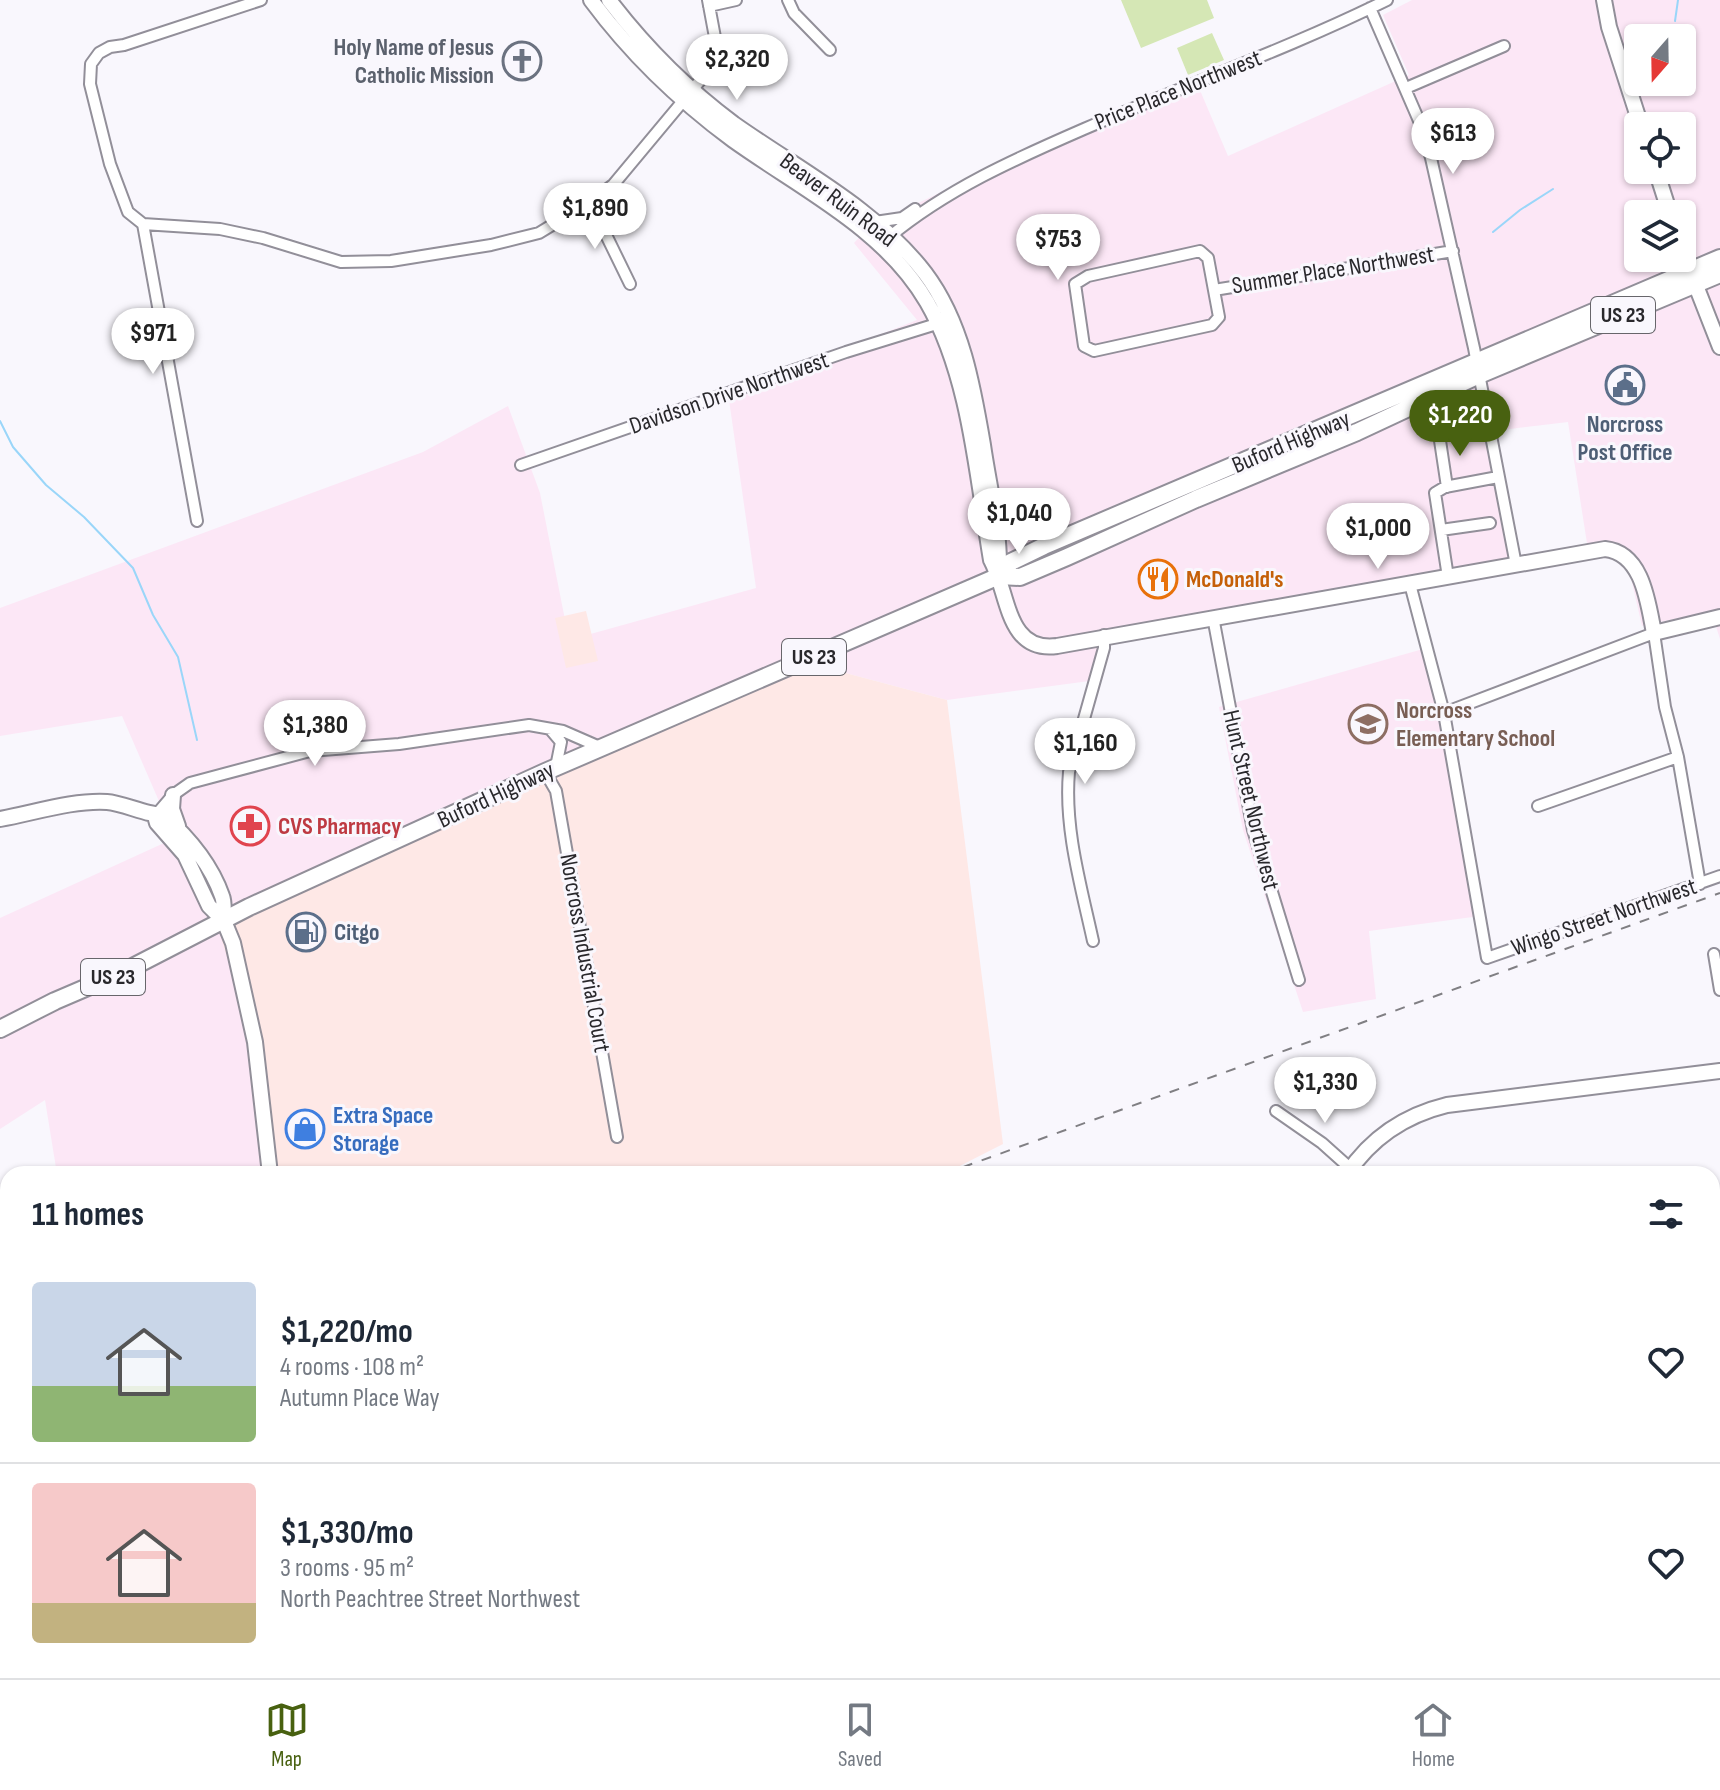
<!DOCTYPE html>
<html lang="en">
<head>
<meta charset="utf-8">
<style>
  body { margin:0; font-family:"Sofia Sans Condensed",sans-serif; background:#f2f2f3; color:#1f2937; height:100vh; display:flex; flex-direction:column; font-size:30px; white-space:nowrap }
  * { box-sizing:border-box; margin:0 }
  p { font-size:26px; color:#747a83 }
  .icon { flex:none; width:44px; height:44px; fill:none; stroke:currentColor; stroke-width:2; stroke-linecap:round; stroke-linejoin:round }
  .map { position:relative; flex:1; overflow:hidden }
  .panel { position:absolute; left:0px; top:1166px; width:1720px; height:512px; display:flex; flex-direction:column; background:#fff; border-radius:24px 24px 0 0; box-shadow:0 2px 6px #0004 }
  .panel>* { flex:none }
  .needle { width:52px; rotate:200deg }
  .tools { position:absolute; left:1624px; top:24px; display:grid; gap:16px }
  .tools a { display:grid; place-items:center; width:72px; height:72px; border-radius:8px; background:#fff; box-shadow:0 2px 6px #0004; font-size:40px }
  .price { position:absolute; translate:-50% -68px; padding:0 18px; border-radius:28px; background:#fff; color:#222; font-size:26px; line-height:52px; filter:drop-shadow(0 2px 4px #0008) }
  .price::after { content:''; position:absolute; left:50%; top:48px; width:24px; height:18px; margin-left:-12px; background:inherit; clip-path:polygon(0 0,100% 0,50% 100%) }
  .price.current { background:#486110; color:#fff }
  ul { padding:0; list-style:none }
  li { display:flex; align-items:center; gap:24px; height:200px; padding:0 32px }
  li+li { border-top:2px solid #e0e1e3 }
  li span { display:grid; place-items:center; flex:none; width:224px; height:160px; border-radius:8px; color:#555 }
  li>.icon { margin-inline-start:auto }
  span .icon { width:96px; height:96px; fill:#fffc; stroke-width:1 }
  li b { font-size:34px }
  h2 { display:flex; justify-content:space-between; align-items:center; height:96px; padding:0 32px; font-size:34px }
  .tabs { display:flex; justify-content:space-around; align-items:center; height:112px; border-top:2px solid #e0e1e3; background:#fff; font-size:22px; color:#747a83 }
  .tabs a { display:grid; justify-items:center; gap:4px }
  .tabs .current { color:#486110 }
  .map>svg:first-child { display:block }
  .commercial { fill:#fce7f6; fill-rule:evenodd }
  .industrial { fill:#fee8e6 }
  .green { fill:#d5e7b5 }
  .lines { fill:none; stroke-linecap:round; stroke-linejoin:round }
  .stream { stroke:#9ad6f9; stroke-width:2 }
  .street-casing { stroke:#928f99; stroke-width:14 }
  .secondary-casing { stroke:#928f99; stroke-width:18 }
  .primary-casing { stroke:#928f99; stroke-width:20 }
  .street { stroke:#fff; stroke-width:10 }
  .secondary { stroke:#fff; stroke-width:14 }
  .primary { stroke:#fff; stroke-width:16 }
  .rail { stroke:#807f83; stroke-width:2; stroke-dasharray:10 10; stroke-linecap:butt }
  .labels { text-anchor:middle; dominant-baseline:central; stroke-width:6; stroke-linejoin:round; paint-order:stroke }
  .shield { fill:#f9f7fd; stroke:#67666b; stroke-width:2 }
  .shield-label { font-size:22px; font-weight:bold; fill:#29282c }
  .worship-label { font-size:24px; font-weight:bold; fill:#5b616d; stroke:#f9f7fd; text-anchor:end }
  .street-label { font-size:24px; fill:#29282c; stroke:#f9f7fd }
  .service-label { font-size:24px; font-weight:bold; fill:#4e5e75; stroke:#f9f7fd }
  .food-label { font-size:24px; font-weight:bold; fill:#c56008; stroke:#f9f7fd; text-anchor:start }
  .education-label { font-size:24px; font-weight:bold; fill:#785e54; stroke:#f9f7fd; text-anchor:start }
  .health-label { font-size:24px; font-weight:bold; fill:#be3a42; stroke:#f9f7fd; text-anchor:start }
  .shop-label { font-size:24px; font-weight:bold; fill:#366cbe; stroke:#f9f7fd; text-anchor:start }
</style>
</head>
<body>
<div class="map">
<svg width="1720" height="1678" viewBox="0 0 1720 1678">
  <rect width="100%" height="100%" fill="#f9f7fd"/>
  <path class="commercial" d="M1412 0H1720V639L1711 611 1642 626 1625 552 1589 556 1568 422 1485 432 1517 564 1300 611 1175 623 1102 636 1097 680 947 700 808 663 260 1063 273 1174H57L45 1100 0 1129V918L175 838 122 716 0 736V608L423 452 508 406 540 493 569 640 756 588 727 386 813 361 917 320 854 243 871 225 980 174 1196 81 1228 156 1409 75 1383 15ZM1638 38H1682V82H1638ZM1638 126H1682V170H1638ZM1638 214H1682V258H1638Z
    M1423 649 1444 732 1480 916 1369 931 1376 999 1303 1012 1243 830 1219 707Z
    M1027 1670H1211L1209 1677 1041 1678Z"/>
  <path class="industrial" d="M586 611 598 661 566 668 555 618Z
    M808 663 947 700 1003 1144 944 1174H273L260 1063 215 918Z
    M8 1524V1670H365L367 1678H0V1527Z"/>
  <path class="green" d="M1121 0H1207L1214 18 1141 48Z
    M1212 33 1224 60 1188 75 1177 48Z"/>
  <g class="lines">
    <path class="stream" d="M1675 21 1678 0
      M1493 232 1520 210 1553 189
      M0 421 13 447 46 485 84 517 133 568 153 615 178 657 197 740"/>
    <defs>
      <path id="street" d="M261 0 124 45 110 47 99 53 91 64 90 84 110 164 128 212 143 224 220 229 263 238 341 262 391 261 491 245 539 233 590 202 613 185 713 65 717 48 708 0
        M788 0 794 13 830 50
        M709 6 736 0
        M1370 8 1420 123 1431 158 1474 348 1516 565
        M1406 88 1504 46
        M590 202 630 284
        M875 222 902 218 915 209
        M143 224 197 521
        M888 238C947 189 1015 159 1084 129 1185 85 1288 49 1387 0
        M1200 251 1208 258 1219 317 1212 325 1094 351 1084 346 1075 284 1088 276Z
        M1214 290 1453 251
        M1439 434 1447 487
        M521 465 846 352 943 322
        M1441 530 1490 523
        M1448 577 1435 493 1445 487 1498 477
        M1410 584 1444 713 1487 958 1720 876
        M1213 617 1253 830 1299 980
        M1444 713 1654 633 1665 707 1678 757 1700 884
        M550 729 561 742 556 767
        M545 772 556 791 617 1137
        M1538 806 1678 757
        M155 816 173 795 190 783 310 751 399 744 529 725 563 731 602 748
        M1093 941C1081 886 1064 828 1069 772L1104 648V635
        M1714 954 1720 990
        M1276 1111 1322 1143 1351 1169
        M0 1240 8 1279
        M1712 1320 1720 1325
        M1712 1662 1720 1663
        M187 1670 188 1678
        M405 1670 408 1678
        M476 1670 478 1678
        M732 1670 733 1678
        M835 1670 837 1678
        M103 1678 127 1670
        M554 1678 584 1670"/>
      <path id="secondary" d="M591 0C631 54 679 100 733 140 800 188 884 228 927 302 970 376 977 477 991 560 1009 593 1006 653 1057 646L1605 549C1643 553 1648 603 1654 633L1720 617
        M609 0C644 46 687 89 734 124 799 170 876 209 925 273 962 322 973 386 983 445 989 487 1000 528 999 571
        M1604 0 1609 27 1641 126
        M1656 170 1670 214
        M1682 250 1720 347
        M173 795 172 809 178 826
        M155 816 157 823 185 855 209 906 224 921 233 943 255 1042 270 1174
        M0 819C34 813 72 800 107 802 123 803 152 817 162 814 187 836 211 864 222 896 225 903 223 913 224 921
        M1347 1174C1371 1138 1406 1115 1447 1105L1720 1071
        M369 1670 372 1678
        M1219 1678 1221 1670"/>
      <path id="primary" d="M999 576 1020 577 1067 557 1196 499 1357 432 1479 375 1720 274
        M0 1029 55 1001 125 971 249 907 545 772 999 576 1011 562 1044 546 1720 258"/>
    </defs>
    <use href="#street" class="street-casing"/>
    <use href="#secondary" class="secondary-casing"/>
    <use href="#primary" class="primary-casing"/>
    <use href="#street" class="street"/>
    <use href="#secondary" class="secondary"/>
    <use href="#primary" class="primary"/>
    <path class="rail" d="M944 1174 1720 893
      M0 1519 8 1516"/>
  </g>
  <defs>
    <symbol id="church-ring" viewBox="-11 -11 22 22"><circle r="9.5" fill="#f9f7fd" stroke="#6b7280" stroke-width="1.5"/><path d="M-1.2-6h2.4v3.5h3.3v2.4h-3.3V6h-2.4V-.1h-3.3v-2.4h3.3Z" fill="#6b7280"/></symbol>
    <symbol id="civic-ring" viewBox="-11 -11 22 22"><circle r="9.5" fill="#f9f7fd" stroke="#5c6f8a" stroke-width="1.5"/><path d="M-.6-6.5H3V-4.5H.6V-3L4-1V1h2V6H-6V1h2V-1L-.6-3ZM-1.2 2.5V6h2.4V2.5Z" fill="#5c6f8a"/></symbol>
    <symbol id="restaurant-ring" viewBox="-11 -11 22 22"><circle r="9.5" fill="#f9f7fd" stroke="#e8710a" stroke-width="1.5"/><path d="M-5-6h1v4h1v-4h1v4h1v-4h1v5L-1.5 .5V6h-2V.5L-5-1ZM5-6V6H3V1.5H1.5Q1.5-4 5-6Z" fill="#e8710a"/></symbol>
    <symbol id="school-ring" viewBox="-11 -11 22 22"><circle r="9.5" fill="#f9f7fd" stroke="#8d6e63" stroke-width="1.5"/><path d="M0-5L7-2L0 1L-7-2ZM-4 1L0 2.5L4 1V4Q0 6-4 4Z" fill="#8d6e63"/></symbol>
    <symbol id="pharmacy-ring" viewBox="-11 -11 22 22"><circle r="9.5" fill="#f9f7fd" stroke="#e0444e" stroke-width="1.5"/><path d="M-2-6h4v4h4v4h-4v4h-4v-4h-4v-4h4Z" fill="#e0444e"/></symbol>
    <symbol id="fuel-ring" viewBox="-11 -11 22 22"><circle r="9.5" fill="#f9f7fd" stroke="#5c6f8a" stroke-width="1.5"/><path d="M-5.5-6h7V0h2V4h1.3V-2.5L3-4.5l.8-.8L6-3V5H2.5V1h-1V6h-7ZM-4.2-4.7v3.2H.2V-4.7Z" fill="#5c6f8a"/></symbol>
    <symbol id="shop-ring" viewBox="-11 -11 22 22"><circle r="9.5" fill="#f9f7fd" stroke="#3f7fe0" stroke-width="1.5"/><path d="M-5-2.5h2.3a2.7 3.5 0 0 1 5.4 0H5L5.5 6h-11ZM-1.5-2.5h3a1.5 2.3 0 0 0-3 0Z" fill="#3f7fe0"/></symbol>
  </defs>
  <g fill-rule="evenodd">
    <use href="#church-ring" x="500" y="39" width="44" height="44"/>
    <use href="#civic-ring" x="1603" y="363" width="44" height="44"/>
    <use href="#restaurant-ring" x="1136" y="557" width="44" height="44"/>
    <use href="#school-ring" x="1346" y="702" width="44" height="44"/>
    <use href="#pharmacy-ring" x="228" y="804" width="44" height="44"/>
    <use href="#fuel-ring" x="284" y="910" width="44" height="44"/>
    <use href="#shop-ring" x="283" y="1107" width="44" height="44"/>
  </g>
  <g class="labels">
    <g class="shield">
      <rect x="1591" y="297" width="64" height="36" rx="6"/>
      <rect x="782" y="639" width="64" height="36" rx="6"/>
      <rect x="81" y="959" width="64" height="36" rx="6"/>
    </g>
    <g class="shield-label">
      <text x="1623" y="315">US 23</text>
      <text x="814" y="657">US 23</text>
      <text x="113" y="977">US 23</text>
    </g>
    <g class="worship-label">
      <text x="494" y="47">Holy Name of Jesus<tspan x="494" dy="28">Catholic Mission</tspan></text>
    </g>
    <g class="street-label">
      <text transform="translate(1178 90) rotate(-22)">Price Place Northwest</text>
      <text transform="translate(838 200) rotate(37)">Beaver Ruin Road</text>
      <text transform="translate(1333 270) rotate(-9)">Summer Place Northwest</text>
      <text transform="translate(729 393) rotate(-19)">Davidson Drive Northwest</text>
      <text transform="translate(1291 442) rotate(-23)">Buford Highway</text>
      <text transform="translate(496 795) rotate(-25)">Buford Highway</text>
      <text transform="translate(1251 800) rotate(77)">Hunt Street Northwest</text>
      <text transform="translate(1604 917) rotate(-19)">Wingo Street Northwest</text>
      <text transform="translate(585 953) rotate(80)">Norcross Industrial Court</text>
    </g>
    <g class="service-label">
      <text x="1625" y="424">Norcross<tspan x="1625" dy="28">Post Office</tspan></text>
      <text x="334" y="932" text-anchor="start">Citgo</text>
    </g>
    <g class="food-label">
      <text x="1186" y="579">McDonald's</text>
    </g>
    <g class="education-label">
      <text x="1396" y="710">Norcross<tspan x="1396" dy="28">Elementary School</tspan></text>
    </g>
    <g class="health-label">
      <text x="278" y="826">CVS Pharmacy</text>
    </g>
    <g class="shop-label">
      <text x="333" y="1115">Extra Space<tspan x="333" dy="28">Storage</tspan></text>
    </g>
  </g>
</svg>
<div class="tools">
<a><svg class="needle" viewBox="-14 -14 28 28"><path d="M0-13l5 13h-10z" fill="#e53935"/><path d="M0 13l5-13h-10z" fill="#747a83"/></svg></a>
<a><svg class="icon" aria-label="locate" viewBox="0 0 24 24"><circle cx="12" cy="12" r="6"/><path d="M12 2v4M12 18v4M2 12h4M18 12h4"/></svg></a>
<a><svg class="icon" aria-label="layers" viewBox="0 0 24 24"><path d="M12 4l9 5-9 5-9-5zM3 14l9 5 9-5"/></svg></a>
</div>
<b class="price" style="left:737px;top:102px">$2,320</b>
<b class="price" style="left:1453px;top:176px">$613</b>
<b class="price" style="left:595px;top:251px">$1,890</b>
<b class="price" style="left:1058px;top:282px">$753</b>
<b class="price" style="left:153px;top:376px">$971</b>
<b class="price current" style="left:1460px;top:458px">$1,220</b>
<b class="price" style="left:1019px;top:556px">$1,040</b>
<b class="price" style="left:1378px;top:571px">$1,000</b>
<b class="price" style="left:315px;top:768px">$1,380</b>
<b class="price" style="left:1085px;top:786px">$1,160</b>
<b class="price" style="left:1325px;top:1125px">$1,330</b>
<section class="panel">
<h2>11 homes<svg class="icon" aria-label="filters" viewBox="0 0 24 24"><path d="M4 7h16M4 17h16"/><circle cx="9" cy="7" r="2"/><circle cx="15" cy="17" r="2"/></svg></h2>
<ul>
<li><span style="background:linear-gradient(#c9d6e8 65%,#8fb573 0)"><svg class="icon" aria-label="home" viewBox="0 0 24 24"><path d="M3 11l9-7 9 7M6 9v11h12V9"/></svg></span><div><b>$1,220/mo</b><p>4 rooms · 108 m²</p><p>Autumn Place Way</p></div><svg class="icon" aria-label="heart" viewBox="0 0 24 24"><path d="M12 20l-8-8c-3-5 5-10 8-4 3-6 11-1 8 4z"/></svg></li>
<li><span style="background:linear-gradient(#f6c9c9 75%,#c2b280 0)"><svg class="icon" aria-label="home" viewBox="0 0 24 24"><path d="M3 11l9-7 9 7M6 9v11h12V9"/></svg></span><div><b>$1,330/mo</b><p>3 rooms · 95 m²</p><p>North Peachtree Street Northwest</p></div><svg class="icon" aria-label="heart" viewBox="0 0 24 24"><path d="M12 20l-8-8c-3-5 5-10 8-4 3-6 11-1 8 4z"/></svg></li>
</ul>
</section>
</div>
<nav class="tabs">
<a class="current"><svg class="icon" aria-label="map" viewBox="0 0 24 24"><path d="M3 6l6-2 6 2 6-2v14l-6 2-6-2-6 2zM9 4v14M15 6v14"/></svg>Map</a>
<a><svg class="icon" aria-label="saved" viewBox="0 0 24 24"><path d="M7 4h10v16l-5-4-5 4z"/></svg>Saved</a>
<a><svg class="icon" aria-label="home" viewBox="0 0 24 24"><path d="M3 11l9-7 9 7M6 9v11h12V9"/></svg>Home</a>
</nav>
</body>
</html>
